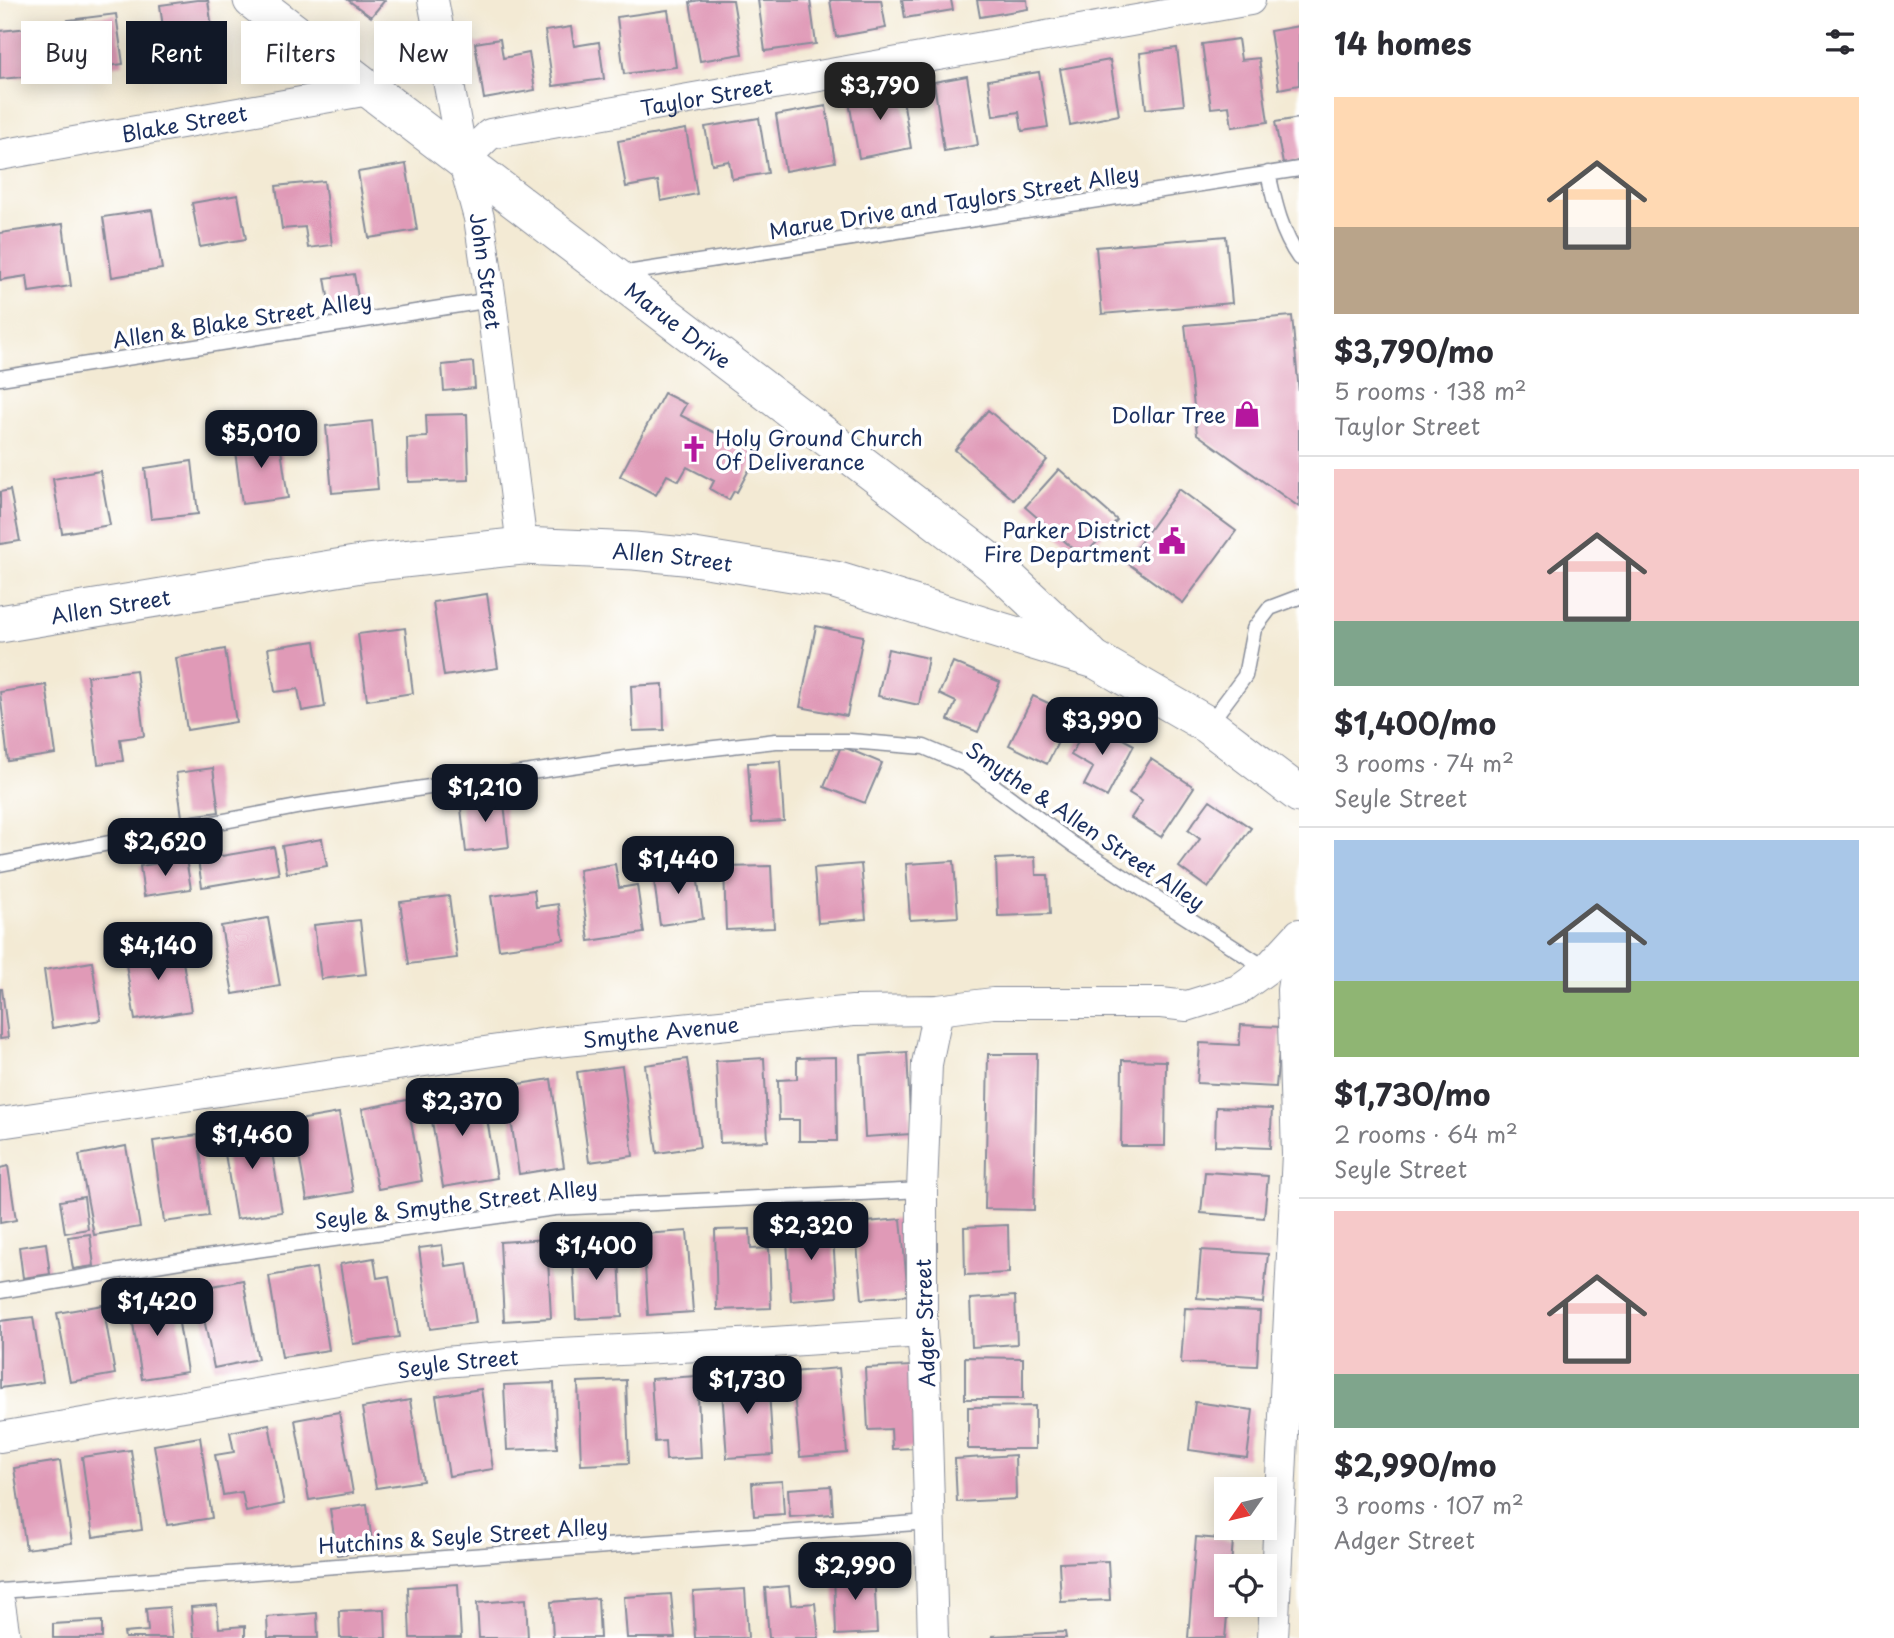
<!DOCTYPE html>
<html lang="en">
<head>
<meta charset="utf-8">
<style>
  body { margin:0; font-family:"Playpen Sans",sans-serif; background:#f7f7f7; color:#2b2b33; height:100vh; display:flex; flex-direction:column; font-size:26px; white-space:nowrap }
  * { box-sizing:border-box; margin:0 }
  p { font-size:23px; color:#7c7c81 }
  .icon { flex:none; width:38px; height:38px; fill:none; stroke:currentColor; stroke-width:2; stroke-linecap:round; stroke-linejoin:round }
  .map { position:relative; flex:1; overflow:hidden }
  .details { display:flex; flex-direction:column; background:#fff; width:595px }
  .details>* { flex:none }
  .hud { position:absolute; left:21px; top:21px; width:665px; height:63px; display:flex; gap:14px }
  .needle { width:46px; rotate:236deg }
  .buttons { position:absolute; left:1214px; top:1477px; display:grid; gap:14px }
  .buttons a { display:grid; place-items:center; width:63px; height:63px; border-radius:0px; background:#fff; box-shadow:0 4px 18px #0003; font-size:35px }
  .price { position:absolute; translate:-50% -60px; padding:0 16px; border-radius:14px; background:#111827; color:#fff; font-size:23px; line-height:46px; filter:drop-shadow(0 2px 4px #0008) }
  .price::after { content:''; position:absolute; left:50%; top:42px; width:21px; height:16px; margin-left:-10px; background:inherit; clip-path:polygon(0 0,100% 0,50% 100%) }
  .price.current { background:#222; color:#fff }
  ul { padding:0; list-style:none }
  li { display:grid; align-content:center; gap:14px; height:371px; padding:0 35px }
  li+li { border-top:2px solid #e1e1e2 }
  li span { display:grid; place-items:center; height:217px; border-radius:0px; color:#555 }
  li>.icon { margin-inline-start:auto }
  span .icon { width:126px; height:126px; fill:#fffc; stroke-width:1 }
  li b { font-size:30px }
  h2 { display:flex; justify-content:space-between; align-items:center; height:84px; padding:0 35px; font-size:30px }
  .chip { padding:0 24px; border-radius:0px; background:#fff; box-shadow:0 4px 18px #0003; font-size:24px; line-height:63px }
  .chip.current { background:#111827; color:#fff }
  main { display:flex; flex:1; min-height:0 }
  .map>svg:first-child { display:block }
  .building { fill:#e09ab7 }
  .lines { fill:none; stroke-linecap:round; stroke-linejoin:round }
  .service-casing { stroke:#878c99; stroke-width:17 }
  .minor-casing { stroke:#878c99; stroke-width:32 }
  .tertiary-casing { stroke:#878c99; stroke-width:39 }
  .service { stroke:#fff; stroke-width:14 }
  .minor { stroke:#fff; stroke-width:30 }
  .tertiary { stroke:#fff; stroke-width:37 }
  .labels { text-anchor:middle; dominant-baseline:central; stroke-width:7; stroke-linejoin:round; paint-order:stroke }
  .street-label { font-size:21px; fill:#1b2f5e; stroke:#fff }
  .poi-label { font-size:21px; fill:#1b2f5e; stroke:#fff; text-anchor:end }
</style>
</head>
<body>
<main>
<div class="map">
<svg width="1299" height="1638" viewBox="0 0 1299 1638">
  <rect width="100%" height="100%" fill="#fff"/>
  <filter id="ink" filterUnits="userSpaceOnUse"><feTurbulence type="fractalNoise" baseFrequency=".0143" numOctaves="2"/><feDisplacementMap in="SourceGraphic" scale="14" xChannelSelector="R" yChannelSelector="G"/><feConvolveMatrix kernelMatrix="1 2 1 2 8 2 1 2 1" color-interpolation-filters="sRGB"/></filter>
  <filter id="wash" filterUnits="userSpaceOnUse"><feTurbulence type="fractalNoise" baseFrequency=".00686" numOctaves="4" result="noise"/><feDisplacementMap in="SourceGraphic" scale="28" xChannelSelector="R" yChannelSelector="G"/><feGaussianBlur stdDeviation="1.57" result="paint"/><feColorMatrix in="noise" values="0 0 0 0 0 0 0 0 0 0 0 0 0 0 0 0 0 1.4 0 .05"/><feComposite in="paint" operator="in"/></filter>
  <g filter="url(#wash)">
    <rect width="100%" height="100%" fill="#f3ead4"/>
    <g id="blocks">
      <path class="building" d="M197 0H208L215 50 167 58 160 5Z
        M348 0H385L371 17Z
        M700 0H733L742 54 700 61 690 2Z
        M758 0H810L816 44 765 51Z
        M830 0H881L886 28 836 37Z
        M902 0H951L953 10 905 18Z
        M977 0H1027L1028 9 980 17Z
        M668 10 676 67 624 74 617 17Z
        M116 14 123 64 75 71 68 20Z
        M1299 26V85L1279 89 1270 31Z
        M571 27 574 46 599 42 604 79 553 86 545 31Z
        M29 28 33 76 0 79V31Z
        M500 39 503 58 529 53 535 90 484 99 475 43Z
        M1238 39 1241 60 1259 58 1268 122 1232 127 1229 106 1211 108 1202 44Z
        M1177 48 1184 105 1146 109 1140 53Z
        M1110 60 1119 115 1070 125 1060 69Z
        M1039 72 1048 127 1022 131 1019 112 993 116 988 80Z
        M967 76 978 145 944 151 934 82Z
        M901 87 911 148 859 158 848 96Z
        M826 106 835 162 785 171 776 115Z
        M759 118 768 173 732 179 729 161 712 164 705 127Z
        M1299 118V161L1283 164 1275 122Z
        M686 129 697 194 661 201 658 181 626 187 618 141Z
        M406 164 417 230 369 238 358 172Z
        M324 181 332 245 308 248 305 227 282 229 276 186Z
        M238 195 246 239 200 247 192 203Z
        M152 210 162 269 112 277 103 217Z
        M63 224 71 286 29 292 27 276 0 280V233Z
        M1226 236 1232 303 1102 314 1096 247Z
        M354 274 360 309 331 314 325 278Z
        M1292 316 1299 393V507L1197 434 1185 325Z
        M473 362 475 388 444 391 442 365Z
        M664 393 686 404 680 415 735 443 739 436 756 445 752 452 757 455 737 492 734 491 729 500 710 489 714 481 687 467 679 481 667 475 656 495 620 476Z
        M988 410 1047 460 1014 500 955 450Z
        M467 414 469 480 408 482 407 438 427 437 426 415Z
        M372 421 378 489 332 493 326 426Z
        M279 436 288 498 242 504 234 443Z
        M192 461 198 514 151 519 145 468Z
        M1059 469 1117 520 1083 557 1025 507Z
        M100 471 110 525 62 533 53 479Z
        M1179 489 1236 531 1183 603 1126 562Z
        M10 490 20 541 0 544V492Z
        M487 594 498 668 444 676 433 602Z
        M816 626 863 636 847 716 800 707Z
        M405 628 413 693 367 700 358 634Z
        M315 641 325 707 302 711 298 689 275 692 268 648Z
        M225 649 236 722 187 730 176 658Z
        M888 649 928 658 919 705 878 696Z
        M953 662 1000 682 978 732 948 720 956 702 939 694Z
        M136 670 144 736 120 739 123 761 98 764 87 676Z
        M663 684 664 730 633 731 631 686Z
        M46 685 56 754 8 761 0 692Z
        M1033 696 1072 714 1047 764 1009 745Z
        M1089 721 1134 745 1107 797 1084 785 1093 768 1071 755Z
        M841 746 882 763 865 803 824 787Z
        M1151 759 1194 787 1161 837 1131 818 1142 801 1129 793Z
        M780 761 784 821 752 823 748 763Z
        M213 768 219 812 182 817 176 773Z
        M503 795 509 847 466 852 460 800Z
        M1210 800 1251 828 1208 888 1179 867 1200 839 1188 830Z
        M322 839 327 866 287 873 282 846Z
        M274 847 279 874 202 887 198 860Z
        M1035 857 1036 875H1048L1050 914 998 916 996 859Z
        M186 859 191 889 144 896 140 866Z
        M954 861 958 917 910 920 906 864Z
        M615 864 619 888 637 885 644 933 589 941 579 870Z
        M861 864 866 919 818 923 814 868Z
        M771 866 774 928 726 930 724 867Z
        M696 867 703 919 660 925 653 873Z
        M534 890 536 907 558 904 564 940 499 949 491 896Z
        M449 896 457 958 409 964 400 902Z
        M268 918 280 986 233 994 221 926Z
        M360 920 366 974 321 979 314 925Z
        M180 943 191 1011 135 1020 124 952Z
        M92 962 101 1020 52 1028 44 970Z
        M0 989H2L8 1038 0 1039Z
        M1241 1025 1281 1027 1276 1087 1197 1083 1200 1043 1239 1045Z
        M907 1052 911 1134 865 1137 861 1055Z
        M988 1054H1037L1034 1210 985 1209Z
        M836 1057 837 1141H799V1120H779L778 1080 797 1079V1058Z
        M764 1058 768 1141 720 1143 716 1061Z
        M687 1059 700 1147 657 1153 645 1065Z
        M1122 1060 1166 1061 1165 1146H1121Z
        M622 1066 633 1156 589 1162 577 1072Z
        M551 1079 564 1167 519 1174 506 1086Z
        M482 1089 497 1178 443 1187 428 1097Z
        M407 1100 422 1181 378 1189 362 1109Z
        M1216 1107 1272 1109 1270 1148 1215 1146Z
        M339 1113 353 1192 307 1200 293 1121Z
        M267 1122 282 1212 236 1219 221 1130Z
        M198 1135 209 1216 164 1222 153 1141Z
        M126 1146 140 1227 94 1235 79 1155Z
        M8 1166 16 1220 0 1223V1168Z
        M1205 1172 1268 1176 1264 1218 1201 1213Z
        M84 1197 88 1229 65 1233 60 1201Z
        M901 1219 908 1295 862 1299 855 1223Z
        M832 1223 837 1297 791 1301 786 1226Z
        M1008 1225 1009 1273 965 1275 964 1227Z
        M750 1229 751 1249 769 1248 771 1308 717 1310 715 1230Z
        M687 1231 693 1312 648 1315 643 1234Z
        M90 1234 94 1266 73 1269 68 1237Z
        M595 1238 596 1258 619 1257 622 1317 576 1319 572 1239Z
        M547 1239 551 1318 504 1321 500 1242Z
        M46 1243 50 1274 23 1278 19 1247Z
        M442 1245 445 1266 467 1263 476 1323 430 1329 419 1248Z
        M1201 1250 1268 1254 1263 1303 1197 1298Z
        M374 1258 377 1278 389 1276 399 1337 353 1344 340 1264Z
        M316 1268 329 1350 282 1357 269 1276Z
        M243 1280 258 1359 214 1368 198 1289Z
        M159 1294 162 1314 177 1311 187 1372 142 1379 129 1299Z
        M1015 1296 1017 1344 972 1347 970 1299Z
        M103 1305 115 1374 70 1382 57 1313Z
        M1185 1308 1260 1311 1257 1366 1181 1363Z
        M33 1317 43 1382 0 1388V1321Z
        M965 1357 1023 1358V1399H965Z
        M912 1366 916 1448 892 1449 891 1429 868 1430 865 1368Z
        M839 1368 847 1453 800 1457 792 1372Z
        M768 1374 773 1455 727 1458 721 1377Z
        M697 1376 701 1458 666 1460 665 1441 655 1442 651 1379Z
        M626 1380 629 1463 581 1465 578 1382Z
        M554 1383 557 1448 507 1450 504 1385Z
        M481 1389 493 1469 449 1476 436 1396Z
        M410 1400 423 1481 376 1488 362 1408Z
        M1195 1402 1253 1410 1247 1458 1189 1450Z
        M1035 1406V1449H968V1407Z
        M339 1412 353 1493 309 1500 295 1420Z
        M269 1424 284 1504 246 1512 242 1492 223 1495 215 1455 234 1452 230 1432Z
        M200 1437 212 1518 167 1525 154 1445Z
        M131 1450 142 1530 93 1537 82 1457Z
        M1015 1455 1016 1499 957 1502 955 1459Z
        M60 1461 72 1543 26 1549 14 1468Z
        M782 1481 784 1514 754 1516 752 1483Z
        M831 1486 833 1514 790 1517 788 1489Z
        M367 1504 373 1550 337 1555 330 1509Z
        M1196 1537 1233 1540 1231 1566H1227L1228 1605 1225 1638H1188Z
        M1108 1561 1110 1600 1061 1602 1059 1563Z
        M874 1570 877 1633 836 1635 834 1571Z
        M458 1584 461 1638H410L408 1587Z
        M789 1586 791 1605 815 1603 819 1638H769L765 1588Z
        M745 1589 748 1638H695L693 1592Z
        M671 1594 675 1638H627L624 1597Z
        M598 1598 600 1638H553L551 1602Z
        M526 1599 528 1638H479L477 1603Z
        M217 1605 219 1628 245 1626V1638H194L191 1607Z
        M169 1607 172 1638H125L124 1633 148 1631 146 1609Z
        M385 1609 386 1638H340L339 1611Z
        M317 1613 318 1638H268L267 1617Z
        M102 1621V1638H53V1624Z
        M1065 1632 1066 1638H992V1636Z"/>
    </g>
  </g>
  <g filter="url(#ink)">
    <use href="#blocks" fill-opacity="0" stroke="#878c99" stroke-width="2"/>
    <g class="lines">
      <defs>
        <path id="service" d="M1268 173C1275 204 1281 232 1299 258
          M620 274 1299 169
          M0 378 491 300
          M1209 724 1245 676 1254 629 1270 608 1299 597
          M0 864 302 806 625 758 776 741H850L924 747 966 765 1074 845 1267 969
          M0 1291 192 1259 555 1208 922 1190
          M0 1591 929 1522"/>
        <g id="minor">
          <path id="s1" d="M433 0 463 160 479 218 491 300 522 546"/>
          <path id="s2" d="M0 155 369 90"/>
          <path id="s3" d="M463 160 490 134 1250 0"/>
          <path id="s4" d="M0 1123 547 1043 853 1011 938 1010 993 1003H1161L1187 1006 1238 990 1267 969 1299 934"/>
          <path id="s5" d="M0 1437 444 1362 541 1354 759 1343 922 1332"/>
          <path d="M0 1604 5 1638"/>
          <path d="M933 1638 925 1367 922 1332V1190L927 1064 938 1010"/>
          <path d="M1273 1638 1297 1154 1292 990 1299 943"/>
        </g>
        <g id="tertiary">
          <path id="s6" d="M252 0 993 564 1090 655"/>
          <path id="s7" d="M0 624 367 563 522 546 634 551 694 557 835 580 1096 660 1208 725 1299 794"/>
        </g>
      </defs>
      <use href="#service" class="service-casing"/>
      <use href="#minor" class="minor-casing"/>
      <use href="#tertiary" class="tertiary-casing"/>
      <use href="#service" class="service"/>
      <use href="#minor" class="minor"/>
      <use href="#tertiary" class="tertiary"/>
    </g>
  </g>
  <defs>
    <symbol id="shop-bare" viewBox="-9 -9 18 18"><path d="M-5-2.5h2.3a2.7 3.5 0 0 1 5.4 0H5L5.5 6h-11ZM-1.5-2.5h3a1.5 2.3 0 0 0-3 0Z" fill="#b5179e" stroke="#fff" stroke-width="2.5" paint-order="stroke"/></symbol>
    <symbol id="church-bare" viewBox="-9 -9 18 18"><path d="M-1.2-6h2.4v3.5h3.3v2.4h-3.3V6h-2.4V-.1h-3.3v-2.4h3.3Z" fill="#b5179e" stroke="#fff" stroke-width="2.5" paint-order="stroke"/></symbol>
    <symbol id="civic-bare" viewBox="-9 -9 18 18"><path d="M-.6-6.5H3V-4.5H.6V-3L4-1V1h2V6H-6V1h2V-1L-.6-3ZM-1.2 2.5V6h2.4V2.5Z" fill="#b5179e" stroke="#fff" stroke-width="2.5" paint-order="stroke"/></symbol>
  </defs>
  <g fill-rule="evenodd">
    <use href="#shop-bare" x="1228" y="395" width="38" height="38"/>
    <use href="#church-bare" x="675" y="430" width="38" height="38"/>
    <use href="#civic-bare" x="1153" y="522" width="38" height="38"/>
  </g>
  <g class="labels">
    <g class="street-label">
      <text stroke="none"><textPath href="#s3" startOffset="257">Taylor Street</textPath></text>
      <text stroke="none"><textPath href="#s2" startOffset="187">Blake Street</textPath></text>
      <text transform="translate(954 201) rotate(-9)">Marue Drive and Taylors Street Alley</text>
      <text stroke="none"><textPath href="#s1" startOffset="276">John Street</textPath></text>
      <text transform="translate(242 319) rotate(-9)">Allen &amp; Blake Street Alley</text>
      <text stroke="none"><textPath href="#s6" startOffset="536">Marue Drive</textPath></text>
      <text stroke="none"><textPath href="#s7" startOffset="679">Allen Street</textPath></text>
      <text stroke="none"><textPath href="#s7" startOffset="112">Allen Street</textPath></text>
      <text transform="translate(1086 825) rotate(34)">Smythe &amp; Allen Street Alley</text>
      <text stroke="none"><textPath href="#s4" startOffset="667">Smythe Avenue</textPath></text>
      <text transform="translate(456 1203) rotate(-7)">Seyle &amp; Smythe Street Alley</text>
      <text transform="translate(924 1323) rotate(-92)">Adger Street</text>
      <text stroke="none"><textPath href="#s5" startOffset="464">Seyle Street</textPath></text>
      <text transform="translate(463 1535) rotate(-4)">Hutchins &amp; Seyle Street Alley</text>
    </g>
    <g class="poi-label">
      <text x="1226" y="414">Dollar Tree</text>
      <text x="715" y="437" text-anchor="start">Holy Ground Church<tspan x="715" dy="24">Of Deliverance</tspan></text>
      <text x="1151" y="529">Parker District<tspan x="1151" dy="24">Fire Department</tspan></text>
    </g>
  </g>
</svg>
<div class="buttons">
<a><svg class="needle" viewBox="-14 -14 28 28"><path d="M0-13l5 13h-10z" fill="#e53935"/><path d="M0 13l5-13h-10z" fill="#7c7c81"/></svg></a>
<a><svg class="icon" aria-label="locate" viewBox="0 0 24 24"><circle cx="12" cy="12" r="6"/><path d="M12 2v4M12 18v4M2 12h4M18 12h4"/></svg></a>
</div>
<b class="price current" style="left:880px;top:122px">$3,790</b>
<b class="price" style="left:261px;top:470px">$5,010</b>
<b class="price" style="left:1102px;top:757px">$3,990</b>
<b class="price" style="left:485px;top:824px">$1,210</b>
<b class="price" style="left:165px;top:878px">$2,620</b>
<b class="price" style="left:678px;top:896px">$1,440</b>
<b class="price" style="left:158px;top:982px">$4,140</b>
<b class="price" style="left:462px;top:1138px">$2,370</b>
<b class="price" style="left:252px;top:1171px">$1,460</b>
<b class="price" style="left:811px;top:1262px">$2,320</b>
<b class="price" style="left:596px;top:1282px">$1,400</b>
<b class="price" style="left:157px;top:1338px">$1,420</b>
<b class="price" style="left:747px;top:1416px">$1,730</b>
<b class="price" style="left:855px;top:1602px">$2,990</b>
<div class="hud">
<a class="chip">Buy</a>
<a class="chip current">Rent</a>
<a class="chip">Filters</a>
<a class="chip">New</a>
</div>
</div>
<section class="details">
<h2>14 homes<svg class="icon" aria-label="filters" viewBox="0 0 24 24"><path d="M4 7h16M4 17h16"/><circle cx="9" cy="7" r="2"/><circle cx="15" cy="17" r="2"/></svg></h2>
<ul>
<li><span style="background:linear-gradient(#ffd9b3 60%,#b9a48a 0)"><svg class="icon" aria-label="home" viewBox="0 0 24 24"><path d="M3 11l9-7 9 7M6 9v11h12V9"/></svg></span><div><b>$3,790/mo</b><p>5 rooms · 138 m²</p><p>Taylor Street</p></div></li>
<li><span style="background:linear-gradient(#f6c9c9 70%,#7fa58c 0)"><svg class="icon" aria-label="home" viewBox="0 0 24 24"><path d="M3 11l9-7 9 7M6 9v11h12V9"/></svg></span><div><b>$1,400/mo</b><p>3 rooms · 74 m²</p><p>Seyle Street</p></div></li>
<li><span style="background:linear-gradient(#a9c7e8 65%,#8fb573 0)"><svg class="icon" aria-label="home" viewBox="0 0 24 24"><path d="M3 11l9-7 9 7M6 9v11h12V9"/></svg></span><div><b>$1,730/mo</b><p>2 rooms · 64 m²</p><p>Seyle Street</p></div></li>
<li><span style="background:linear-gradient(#f6c9c9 75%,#7fa58c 0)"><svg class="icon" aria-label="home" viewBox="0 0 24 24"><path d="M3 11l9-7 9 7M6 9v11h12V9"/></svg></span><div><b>$2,990/mo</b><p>3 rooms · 107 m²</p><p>Adger Street</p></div></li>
</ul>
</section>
</main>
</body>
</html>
